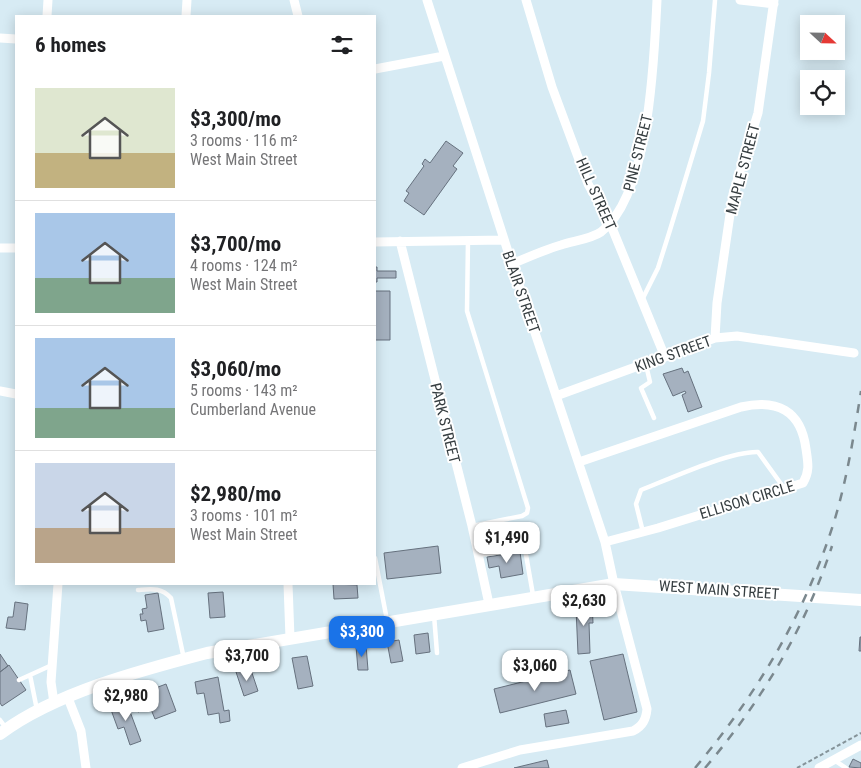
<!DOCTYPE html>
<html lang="en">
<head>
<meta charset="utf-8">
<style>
  body { margin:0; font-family:"Roboto Condensed",sans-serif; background:#f6f6f6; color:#202124; height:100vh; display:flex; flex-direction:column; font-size:19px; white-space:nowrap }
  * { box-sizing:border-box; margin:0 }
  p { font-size:16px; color:#757577 }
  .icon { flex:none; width:28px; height:28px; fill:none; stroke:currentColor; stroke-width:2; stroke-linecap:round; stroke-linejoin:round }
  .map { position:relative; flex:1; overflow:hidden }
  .drawer { position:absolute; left:15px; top:15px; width:361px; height:570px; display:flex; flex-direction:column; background:#fff; border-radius:0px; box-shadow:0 2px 12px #0003 }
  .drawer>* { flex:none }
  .needle { width:32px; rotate:112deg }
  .buttons { position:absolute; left:800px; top:15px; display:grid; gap:10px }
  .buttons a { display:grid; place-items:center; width:45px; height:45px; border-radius:0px; background:#fff; box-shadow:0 2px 12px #0003; font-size:25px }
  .price { position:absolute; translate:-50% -42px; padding:0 11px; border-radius:10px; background:#fff; color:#222; font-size:16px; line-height:32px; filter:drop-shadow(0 1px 2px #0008) }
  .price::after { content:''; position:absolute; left:50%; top:30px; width:15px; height:11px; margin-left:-8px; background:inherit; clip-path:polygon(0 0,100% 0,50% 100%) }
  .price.current { background:#1a73e8; color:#fff }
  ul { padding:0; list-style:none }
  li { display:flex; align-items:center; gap:15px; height:125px; padding:0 20px }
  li+li { border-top:1px solid #e0e0e0 }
  li span { display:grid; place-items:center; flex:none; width:140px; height:100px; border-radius:0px; color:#555 }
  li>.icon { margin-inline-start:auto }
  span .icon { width:60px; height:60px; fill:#fffc; stroke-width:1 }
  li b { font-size:21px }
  h2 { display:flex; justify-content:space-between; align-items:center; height:60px; padding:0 20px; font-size:21px }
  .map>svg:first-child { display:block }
  .building { fill:#a5b1bf; stroke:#66717e }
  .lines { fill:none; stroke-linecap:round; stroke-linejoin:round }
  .path { stroke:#859399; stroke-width:2; stroke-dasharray:4 2.5; stroke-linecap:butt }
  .lane { stroke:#fff; stroke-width:4.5 }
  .street { stroke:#fff; stroke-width:9 }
  .secondary { stroke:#fff; stroke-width:12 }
  .rail { stroke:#7b888e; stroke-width:2.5; stroke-dasharray:9 9; stroke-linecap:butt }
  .labels { text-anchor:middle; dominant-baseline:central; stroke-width:4; stroke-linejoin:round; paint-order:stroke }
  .street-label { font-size:15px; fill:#363e41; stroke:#fff }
</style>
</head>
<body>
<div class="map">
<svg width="861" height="768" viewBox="0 0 861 768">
  <rect width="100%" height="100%" fill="#d7ebf4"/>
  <path class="building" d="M446 141 463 153 453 166 457 169 424 215 404 201 409 193 406 191 424 166 422 164 425 159 430 163Z
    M375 267H377V271H396V278H377V282H375Z
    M375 291H390V340H375Z
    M682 368 684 373 688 371 702 407 688 412 682 395 686 393 685 391 673 396 663 374Z
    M438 546 441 573 387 579 384 553Z
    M520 552 523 574 501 578 499 566 489 568 487 557Z
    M333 584 357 585 358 598 334 599Z
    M223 592 225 617 210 618 208 593Z
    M158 593 164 629 148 632 146 620 141 621 140 614H143L142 609 147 608 145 595Z
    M15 602 28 604 25 630 6 628 8 617H13Z
    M582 602H592L593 623H589L590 653 578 654 576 608H583Z
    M428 633 430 652 416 654 414 635Z
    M860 637H861V651H859Z
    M399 640 403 661 391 663 387 642Z
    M366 645 368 670H358L356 646Z
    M0 654 8 666 0 672Z
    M623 654 637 712 604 720 590 661Z
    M307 656 313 686 298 689 292 658Z
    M9 665 26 690 2 706 0 703V672Z
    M250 667 258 691 244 696 236 672Z
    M570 670 576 694 500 713 494 689Z
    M218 677 224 711 229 710 230 721 220 723 219 713 208 715 204 693 197 694 195 682Z
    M166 684 176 711 155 719 150 707 138 712 132 697Z
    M126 701 141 741 130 745 124 727 118 729 110 707Z
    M566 710 569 723 546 727 544 714Z
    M853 759 861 763V768L849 767Z
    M547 760 549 768H514Z"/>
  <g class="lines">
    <path class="path" d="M797 768 861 733"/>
    <path class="lane" d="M468 240 467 311 528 508 527 513 522 516 472 526
      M642 300 658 268 670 230 703 121 709 73 715 0
      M646 365 650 382 641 388 654 418
      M643 532 636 504 641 490C669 479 730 451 758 452L784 488
      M479 555 525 549 533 595
      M375 558 387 620
      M138 590C151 589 161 587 171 598L184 659
      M434 615 437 653
      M30 675 37 710
      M19 680 52 665
      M0 720 6 728
      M834 760 846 768"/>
    <path class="street" d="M294 0 298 16
      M427 0 512 264 605 542 614 584 647 709C646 719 643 726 633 731L520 750 462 768
      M526 0 552 87 588 184 610 223 665 357
      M740 0 774 4
      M47 16 48 0
      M186 16 187 0
      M0 38 16 39
      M375 69 444 56
      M400 241 472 526 489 604
      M375 242 504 240
      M0 248H16
      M512 264C528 257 544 250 561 245 573 241 591 239 601 232 650 194 654 59 657 0
      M715 338 717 303 733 194 758 113 774 0
      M0 391 16 394
      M556 396 715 338 737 336 854 353
      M579 462 741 407C777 399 801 410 806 449 808 463 810 471 803 483L658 528 605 542
      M288 584 290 638
      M68 698 81 731 86 768
      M54 703 51 682 58 584
      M819 768 861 745"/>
    <path class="secondary" d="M0 734C54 693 142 670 207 653L614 584 861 600"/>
    <path class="rail" d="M695 768C757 694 805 614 834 522 847 479 854 435 861 391
      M705 768C761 702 805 629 832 546"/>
  </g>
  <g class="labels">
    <g class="street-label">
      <text transform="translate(638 153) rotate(-76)">PINE STREET</text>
      <text transform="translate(743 169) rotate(-75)">MAPLE STREET</text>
      <text transform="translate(596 194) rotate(66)">HILL STREET</text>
      <text transform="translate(521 292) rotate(71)">BLAIR STREET</text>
      <text transform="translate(673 354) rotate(-20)">KING STREET</text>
      <text transform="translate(445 423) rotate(76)">PARK STREET</text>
      <text transform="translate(747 500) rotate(-17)">ELLISON CIRCLE</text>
      <text transform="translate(719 590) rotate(4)">WEST MAIN STREET</text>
    </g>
  </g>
</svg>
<div class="buttons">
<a><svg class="needle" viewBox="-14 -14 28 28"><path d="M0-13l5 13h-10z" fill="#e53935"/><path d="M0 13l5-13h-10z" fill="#757577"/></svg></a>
<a><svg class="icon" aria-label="locate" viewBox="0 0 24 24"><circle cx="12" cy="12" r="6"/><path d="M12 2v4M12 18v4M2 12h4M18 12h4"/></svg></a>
</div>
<b class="price" style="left:507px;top:564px">$1,490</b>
<b class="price" style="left:584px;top:627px">$2,630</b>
<b class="price current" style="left:362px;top:658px">$3,300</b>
<b class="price" style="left:247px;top:682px">$3,700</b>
<b class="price" style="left:535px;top:692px">$3,060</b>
<b class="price" style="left:126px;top:722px">$2,980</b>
<section class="drawer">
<h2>6 homes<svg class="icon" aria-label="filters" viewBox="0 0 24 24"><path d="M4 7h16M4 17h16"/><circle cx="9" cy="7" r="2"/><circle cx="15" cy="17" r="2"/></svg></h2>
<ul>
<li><span style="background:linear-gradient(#dfe7d0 65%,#c2b280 0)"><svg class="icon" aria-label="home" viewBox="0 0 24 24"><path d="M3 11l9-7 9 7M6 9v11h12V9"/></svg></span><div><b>$3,300/mo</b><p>3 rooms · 116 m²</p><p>West Main Street</p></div></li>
<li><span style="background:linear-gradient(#a9c7e8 65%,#7fa58c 0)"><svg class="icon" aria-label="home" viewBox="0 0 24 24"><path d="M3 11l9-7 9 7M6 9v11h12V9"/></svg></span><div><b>$3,700/mo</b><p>4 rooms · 124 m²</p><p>West Main Street</p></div></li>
<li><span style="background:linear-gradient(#a9c7e8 70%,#7fa58c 0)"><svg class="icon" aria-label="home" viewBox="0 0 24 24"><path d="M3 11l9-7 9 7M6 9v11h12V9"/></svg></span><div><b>$3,060/mo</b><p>5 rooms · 143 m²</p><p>Cumberland Avenue</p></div></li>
<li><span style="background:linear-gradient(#c9d6e8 65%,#b9a48a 0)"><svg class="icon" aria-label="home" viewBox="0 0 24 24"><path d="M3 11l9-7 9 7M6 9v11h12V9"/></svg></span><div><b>$2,980/mo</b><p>3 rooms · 101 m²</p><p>West Main Street</p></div></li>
</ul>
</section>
</div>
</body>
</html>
